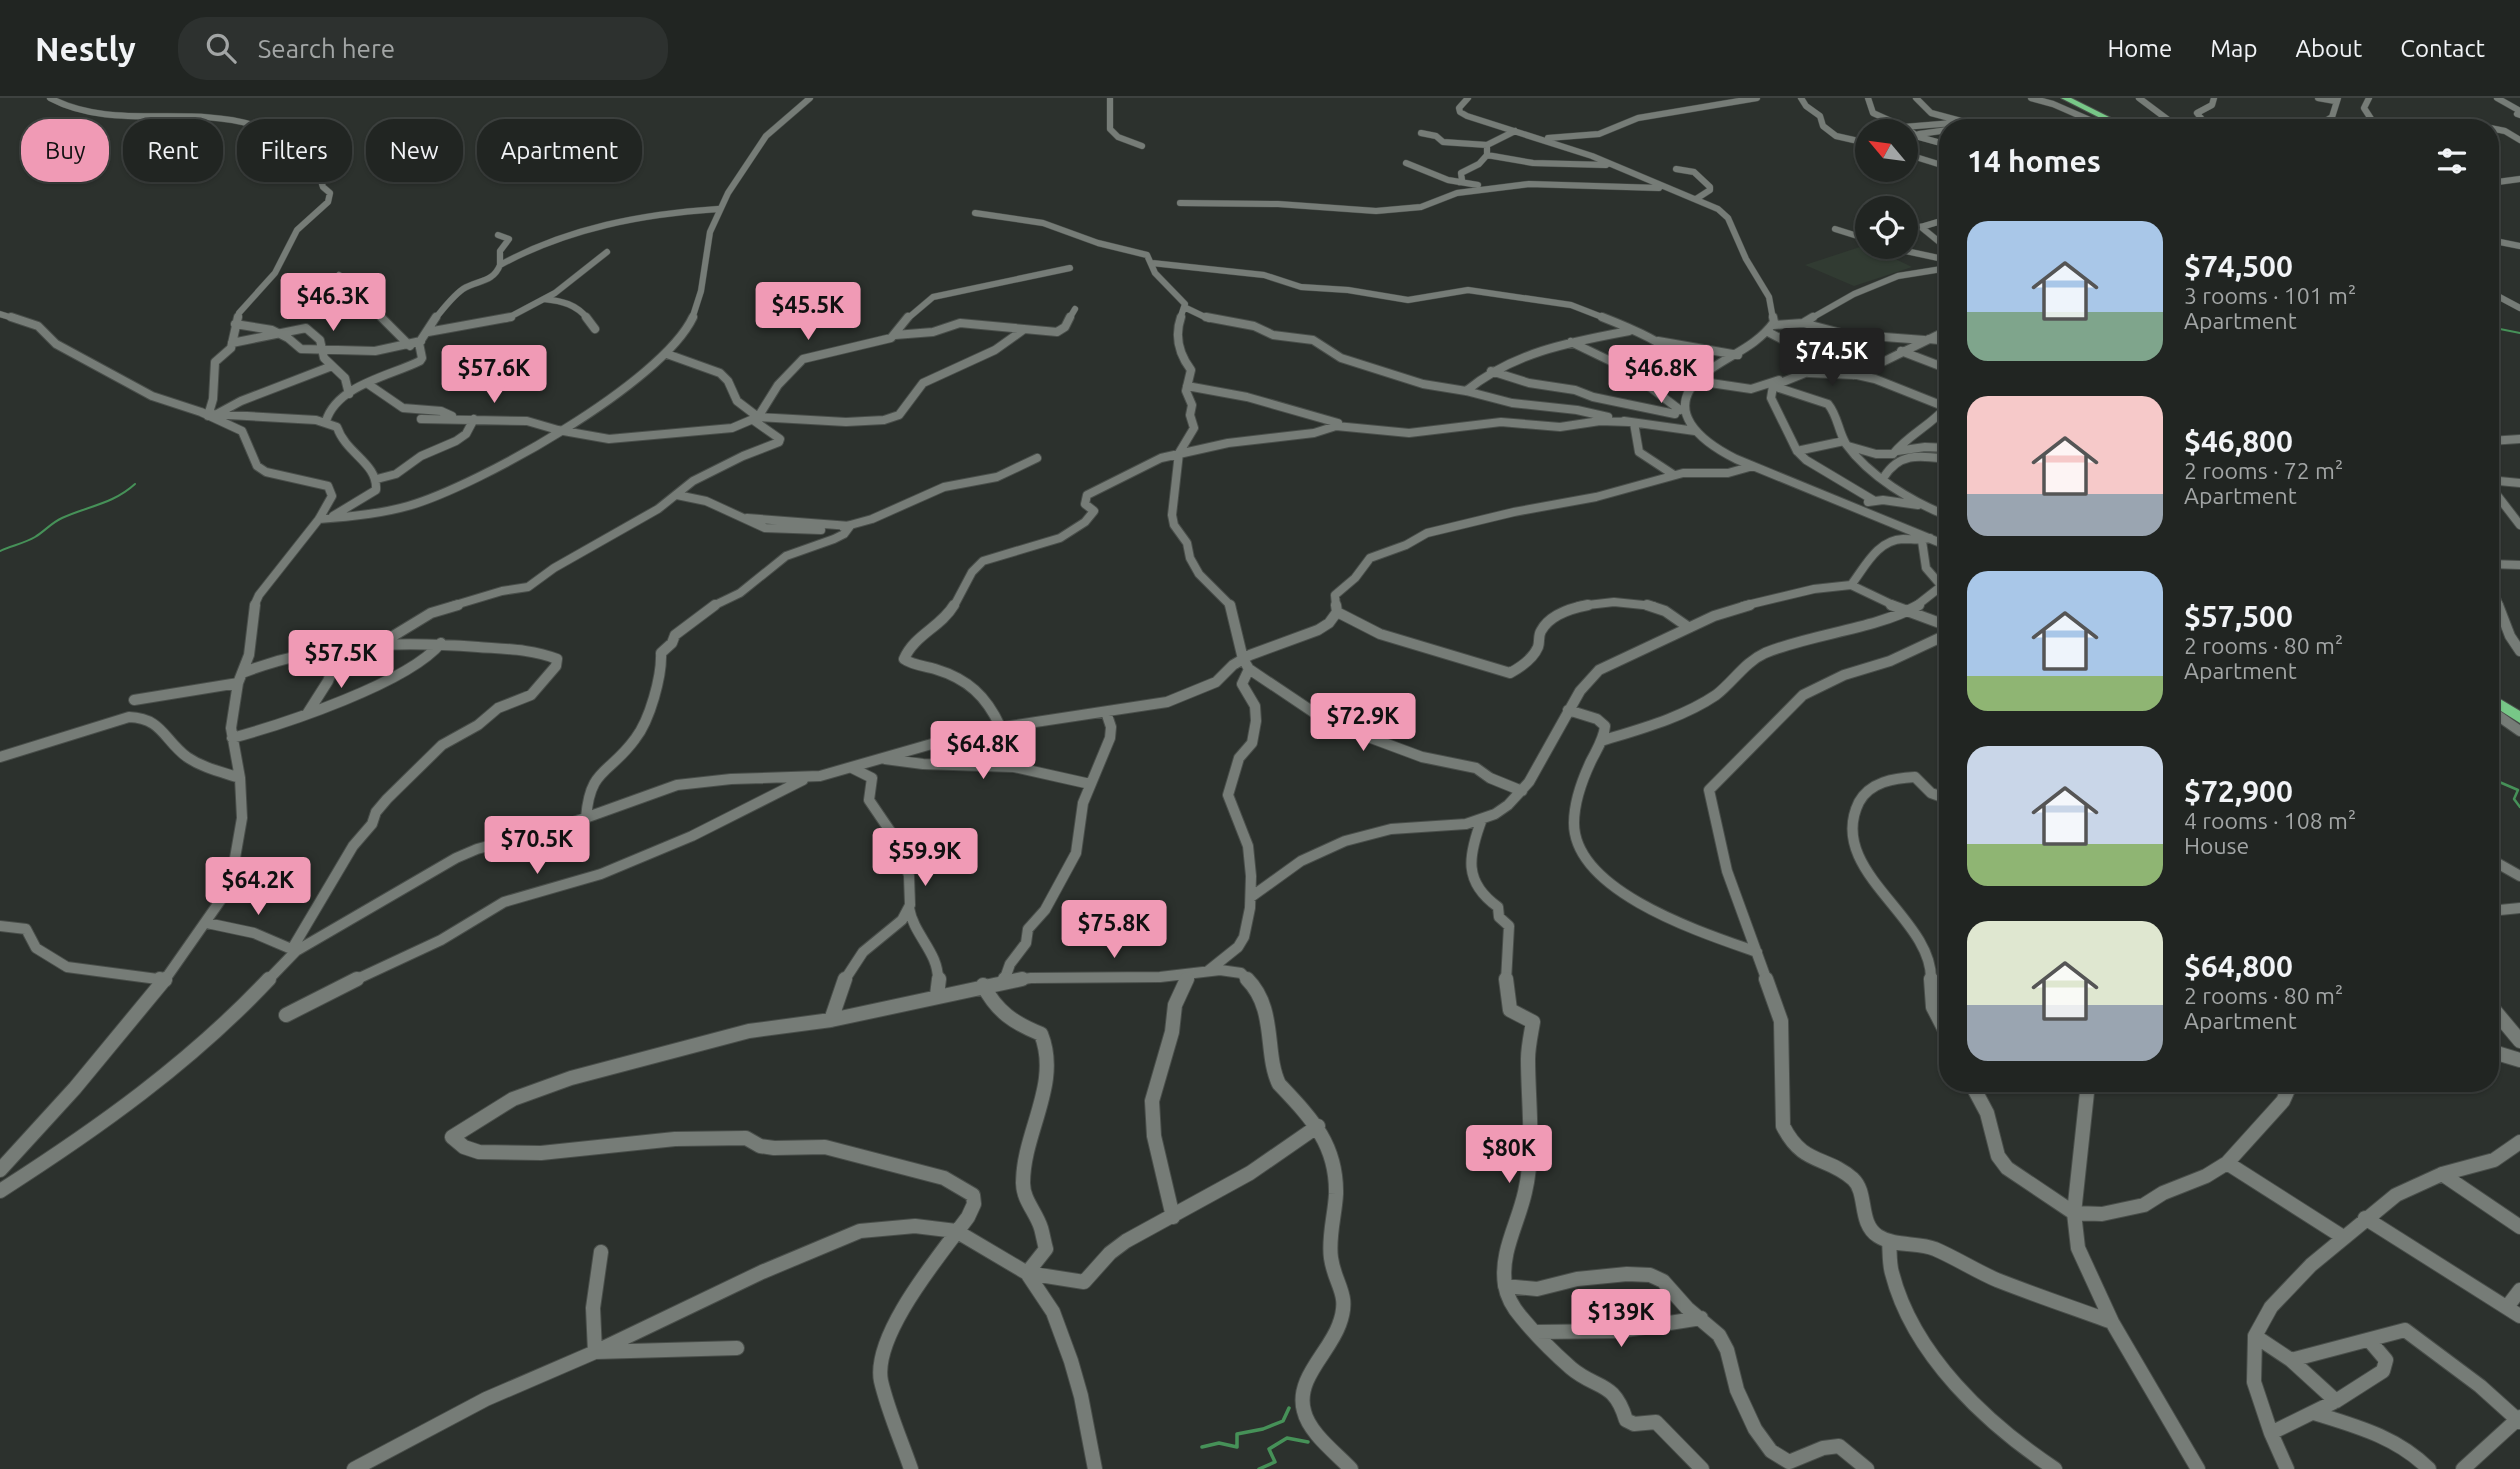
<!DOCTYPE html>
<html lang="en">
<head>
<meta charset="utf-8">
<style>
  body { margin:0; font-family:Ubuntu,sans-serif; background:#2d312f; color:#f1f3f6; height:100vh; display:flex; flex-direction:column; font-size:26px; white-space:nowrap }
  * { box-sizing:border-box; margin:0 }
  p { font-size:23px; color:#a2a5a5 }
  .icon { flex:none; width:38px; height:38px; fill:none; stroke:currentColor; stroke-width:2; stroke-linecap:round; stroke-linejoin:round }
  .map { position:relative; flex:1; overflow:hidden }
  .details { position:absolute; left:1939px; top:21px; width:560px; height:973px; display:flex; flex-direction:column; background:#212522; border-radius:28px; box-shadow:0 2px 5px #0004,0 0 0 2px #3e4240 }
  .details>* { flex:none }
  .hud { position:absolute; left:21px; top:21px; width:665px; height:63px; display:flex; gap:14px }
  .needle { width:46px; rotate:299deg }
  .controls { position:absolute; left:1855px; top:21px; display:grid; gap:14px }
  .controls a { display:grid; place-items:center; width:63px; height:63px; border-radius:50%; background:#212522; box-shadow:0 2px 5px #0004,0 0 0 2px #3e4240; font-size:35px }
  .price { position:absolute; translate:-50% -60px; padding:0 16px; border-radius:7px; background:#f09ab5; color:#111; font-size:23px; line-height:46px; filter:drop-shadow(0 2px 4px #0008) }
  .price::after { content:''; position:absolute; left:50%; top:42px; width:21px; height:16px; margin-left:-10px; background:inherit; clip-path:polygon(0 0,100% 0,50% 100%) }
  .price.current { background:#222; color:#fff }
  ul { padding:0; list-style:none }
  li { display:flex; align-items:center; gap:21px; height:175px; padding:0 28px }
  li span { display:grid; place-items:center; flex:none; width:196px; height:140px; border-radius:21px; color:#555 }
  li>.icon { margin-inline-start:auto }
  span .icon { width:84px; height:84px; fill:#fffc; stroke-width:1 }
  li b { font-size:30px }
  h2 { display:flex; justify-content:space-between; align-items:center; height:84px; padding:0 28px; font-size:30px }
  .chip { padding:0 24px; border-radius:28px; background:#212522; box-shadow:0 2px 5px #0004,0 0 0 2px #3e4240; font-size:24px; line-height:63px }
  .chip.current { background:#f09ab5; color:#111 }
  header { display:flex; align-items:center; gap:42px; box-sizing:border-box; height:98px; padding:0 35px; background:#212522; border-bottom:2px solid #3e4240 }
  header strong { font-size:33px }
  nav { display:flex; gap:38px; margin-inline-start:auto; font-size:24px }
  .search { width:490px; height:63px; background:#2d312f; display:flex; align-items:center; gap:18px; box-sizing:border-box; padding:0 24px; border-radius:28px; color:#a2a5a5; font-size:26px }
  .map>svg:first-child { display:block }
  .built { fill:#313b32 }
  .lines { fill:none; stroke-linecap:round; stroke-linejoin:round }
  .stream-far2 { stroke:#469158; stroke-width:2 }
  .stream-far1 { stroke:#469158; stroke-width:2.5 }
  .stream { stroke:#469158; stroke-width:3.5 }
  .minor-far3-casing { stroke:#494e4a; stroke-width:7 }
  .minor-far2-casing { stroke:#494e4a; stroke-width:10 }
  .minor-far1-casing { stroke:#494e4a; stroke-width:12 }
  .minor-casing { stroke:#494e4a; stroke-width:16 }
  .highway-casing { stroke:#494e4a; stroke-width:2 }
  .minor-far3 { stroke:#767c77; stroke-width:6 }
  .minor-far2 { stroke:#767c77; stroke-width:8 }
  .minor-far1 { stroke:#767c77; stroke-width:10 }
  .minor { stroke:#767c77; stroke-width:14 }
  .highway { fill:#77c787; fill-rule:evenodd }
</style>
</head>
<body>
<header>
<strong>Nestly</strong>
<div class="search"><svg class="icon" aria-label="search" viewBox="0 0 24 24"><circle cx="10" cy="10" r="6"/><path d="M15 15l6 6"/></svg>Search here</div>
<nav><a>Home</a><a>Map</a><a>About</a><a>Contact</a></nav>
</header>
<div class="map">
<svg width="2520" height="1371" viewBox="0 0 2520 1371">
  <rect width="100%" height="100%" fill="#2c312d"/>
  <path class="built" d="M1866 147 1912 169 1854 188 1805 167Z"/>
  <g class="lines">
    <path class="stream-far2" d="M2490 229 2520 235
      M0 453C11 448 25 445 35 439 45 433 51 425 62 420 88 408 113 406 135 386"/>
    <path class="stream-far1" d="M2490 680 2518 692 2514 701 2520 709"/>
    <path class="stream" d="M1202 1349 1219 1345 1237 1349V1336L1263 1331 1283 1323 1289 1310
      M1259 1371 1275 1364 1269 1351 1287 1340 1308 1344"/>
    <defs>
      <path id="minor-far3" d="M50 0C112 33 188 7 253 27 277 34 291 54 314 61L323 89 330 95 328 104 297 132 275 175 239 215 238 221
        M1110 0V31L1118 39 1142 48
        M1468 0 1459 10 1460 14 1467 18 1592 58 1718 111 1728 120 1746 161 1769 199 1773 221
        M1801 0 1806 8 1820 18 1823 28 1836 38 1867 45
        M1868 0 1873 15 1904 29 1965 24
        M1916 0 1931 15 1987 30
        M2031 0 2053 6 2108 30
        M2139 0 2179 30
        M2318 0 2335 3
        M2369 0 2364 10 2377 30
        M2497 0 2520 13 2517 16 2520 17
        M1904 29 1919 39 1948 47
        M2196 30 2201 20 2197 15 2212 7 2214 0
        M2314 30 2332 19 2338 0
        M2393 30 2408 27 2424 30
        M2455 30H2487
        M2490 30 2505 33 2520 42
        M1515 33 1487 47V57L1533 65 1606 67
        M1421 35 1436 38 1443 44 1487 47
        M1919 36 1948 32
        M1548 40 1599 36 1638 20 1757 0
        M1906 56 1948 69
        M1406 65 1448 82 1478 87
        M1676 71 1694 74 1710 89V92L1696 101
        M1459 84 1462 82 1461 75 1479 66 1487 57
        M2490 85 2520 81
        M1180 105 1278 106 1376 113 1421 109 1457 95 1529 86 1659 90
        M975 115 1043 125 1098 145 1147 157 1155 175 1185 206 1180 221
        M1906 128 1921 129 1948 121
        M1921 129 1948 151
        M1835 131 1867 141
        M498 137 509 141 500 153V167
        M2490 142 2520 148
        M1887 149 1948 162
        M1152 165 1264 177 1301 189 1348 192 1408 202 1468 192 1571 207 1607 221
        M339 177 358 190 367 206 383 221
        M2490 194 2520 210
        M544 201C562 203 576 206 588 221
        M1186 210 1209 221
        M0 216 16 221
        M435 221C442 212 453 198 463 191 477 182 493 185 500 167 568 130 642 116 718 111
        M506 221 555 195 607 154
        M692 221 701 193 710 134 728 95 766 38 810 0
        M907 221 933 199 1070 170
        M1069 221 1075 211
        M1810 221 1854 196 1898 178 1948 170"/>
      <path id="minor-far2" d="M11 219 38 228 56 246 152 298 201 314 242 333 257 368 266 374 328 388 332 398 319 421 259 497 254 508
        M381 219 410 248
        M586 219 595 231
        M1181 219C1174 239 1179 256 1191 272L1186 293 1192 307 1190 317 1194 330 1179 355 1172 417 1174 427 1187 445 1190 460 1199 476 1231 508
        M1206 219 1254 228 1273 237 1313 242 1341 260 1423 286 1466 293 1512 305 1577 312 1608 319
        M1602 219C1620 226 1661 242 1673 256 1681 266 1681 281 1690 291
        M1773 219 1774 224C1755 250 1728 257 1704 276 1660 312 1702 344 1736 361L1948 448
        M1803 225 1845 236 1924 242
        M235 226 272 232 288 240 301 251 375 253 421 243
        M1773 227 1803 225 1813 219
        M428 234 511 219
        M1768 234 1844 274 1875 281 1948 310
        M895 237 933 234 960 225 1057 234 1065 229 1070 219
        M1929 241 1948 243
        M1658 243 1738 257
        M1571 244 1625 270 1680 312
        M232 245 306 230 320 242 324 260 345 280 349 296
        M1901 253 1948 271
        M667 256 720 275 728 283 737 303 758 319 846 324 884 322 899 317 923 285 995 252 1023 232
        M1817 259 1805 275 1773 288 1771 300 1797 353 1806 362 1873 402
        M1491 273 1529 285 1575 292 1593 299 1675 316
        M1809 275 1856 277 1948 232
        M1853 277 1863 257 1859 237
        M1697 283 1751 291 1779 282
        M368 286 403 310 441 313 452 318
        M1187 288 1247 299 1338 325
        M1773 288 1828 306C1838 318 1838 333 1846 346 1869 378 1912 404 1948 418
        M1466 293C1514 254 1570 244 1629 233
        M211 316 316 322 337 329C346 356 378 365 376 392L333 418
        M217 316 241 303 332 268
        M208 318 213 301 215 264 231 250 238 219
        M421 321 527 323 558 332 609 341 732 330 758 319 778 287 803 261 891 240 908 219
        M326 323C337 287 390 278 420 263L422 260 419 245 436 219
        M1624 323 1695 333
        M1634 325 1639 354 1674 377
        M2490 343 2520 341
        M1848 348 1876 356H1893C1909 336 1932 327 1948 307
        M1797 353 1844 343
        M1897 353 1925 349 1948 350
        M1884 379C1900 353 1922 358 1948 361
        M377 381 396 376 421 358 456 343 466 336 474 321
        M2490 386 2499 383 2520 385
        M2490 388 2520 427
        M677 397 706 403 765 430 821 432
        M1868 404 1883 402 1918 407
        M319 421C349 419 380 416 408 408 478 388 662 285 693 219
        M843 429 872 421 944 389 997 379 1037 360
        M1922 443 1926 470 1945 492
        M2490 466 2520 467
        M2490 484 2499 508
        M1851 487 1895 508
        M452 508 502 493 528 489 554 470 658 411 693 383 743 358 779 344 780 341 753 322
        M713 508 740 495 786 458 834 441 844 436 850 428 747 420
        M954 508 972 474 983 463 1060 440 1085 424 1094 413 1085 406 1087 397 1161 360 1228 345 1314 335 1336 328 1409 335 1501 324 1560 329 1600 323 1629 324
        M1336 508 1335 497 1355 480 1370 460 1406 447 1427 435 1514 414 1596 399 1683 375H1728L1753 368
        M1579 508 1614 504 1653 508
        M1743 508 1814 491 1851 487C1865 469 1877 442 1903 441 1913 441 1920 443 1930 440
        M1916 508 1948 483"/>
      <path id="minor-far1" d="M954 507C941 529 914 537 904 561 912 567 925 568 935 571 968 581 986 598 1000 628
        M1230 507 1243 561 1249 571 1328 624 1422 659 1476 670 1490 680 1522 693
        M1647 507 1665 513 1688 529
        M1891 507 1948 528
        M2498 507 2510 538 2520 553
        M1337 514 1380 536 1510 575C1521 569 1533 561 1538 549 1540 543 1538 538 1541 533 1550 516 1572 510 1588 507
        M335 566 380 546 431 515 458 507
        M242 575C319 545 396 543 478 549 505 551 532 551 557 561L556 568 531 597 498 610 478 627 442 647 387 701 376 714 372 726 353 748 292 851
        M134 602 238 585
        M1568 612 1597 621 1605 628C1604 641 1597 651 1591 663 1583 680 1574 705 1574 725 1574 794 1703 835 1757 854
        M2490 612 2520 633
        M307 616 328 583 337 560
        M232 640C284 626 408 585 441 545
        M1601 643C1640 631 1682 620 1716 597 1733 584 1745 564 1765 555 1814 535 1873 532 1919 507
        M0 659 129 619C162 620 164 642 187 659 203 670 222 674 240 680
        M885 661 923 666 1014 669 1090 686
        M1948 705V722
        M586 720C590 669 609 677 635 641 650 622 662 578 661 555L672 545 675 537 715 507
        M1482 721C1468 758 1463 784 1498 809L1499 819 1509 828 1506 883
        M2490 761 2520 778
        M1251 799 1301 763 1345 743 1391 731 1466 726 1495 716 1508 707 1529 684 1580 593 1599 572 1714 518 1750 507
        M909 810C914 838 939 854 938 883
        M2490 813 2520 810
        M207 825 254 835 296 853
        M0 828 26 831 36 850 67 869 165 882
        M1208 873 1238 849 1244 839 1250 810 1251 778 1248 748 1228 697 1239 660 1252 645 1256 623 1255 608 1242 586 1249 571
        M164 883 220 803 235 760 242 720 240 680 231 630 238 585 249 557 255 507
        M267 883 296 853 456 760 477 751 560 729 677 687 731 681 820 678 977 633 1167 604 1216 584 1233 567 1250 557 1318 532 1329 525 1337 514 1336 507
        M353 883 441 842 504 804 601 776 692 738 803 682
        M844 883 863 854 902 822 910 807 909 778 901 749 869 702 872 680 852 670
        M1004 883 1010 866 1026 845 1028 831 1045 812 1076 755 1083 705 1110 640 1111 629 1106 614
        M1010 883 1031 880 1160 879 1220 872 1241 875 1249 883
        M1186 883 1189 876
        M1767 883 1727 773 1709 692 1803 597 1844 577 1890 563 1948 536
        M1931 883C1934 819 1825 773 1859 704 1870 684 1894 680 1915 679L1931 695 1948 701"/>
      <path id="minor" d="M160 881 165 882
        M1247 881C1277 911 1264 955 1279 986 1311 1020 1337 1046 1336 1096 1335 1117 1328 1139 1331 1160 1335 1188 1351 1196 1339 1227 1329 1255 1295 1281 1304 1313 1309 1335 1336 1355 1351 1371
        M1506 881 1510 912 1533 924C1531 936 1528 949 1528 961 1528 1005 1535 1051 1525 1094 1518 1126 1500 1154 1505 1187 1507 1199 1514 1211 1522 1220 1536 1237 1554 1255 1571 1270 1597 1292 1614 1282 1626 1322L1634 1326 1656 1324 1702 1371
        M1766 881 1781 923 1783 1028C1803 1068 1826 1057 1853 1081 1868 1095 1858 1125 1878 1138 1895 1149 1917 1144 1935 1151 1956 1160 1976 1173 1997 1182 2035 1197 2074 1210 2112 1224
        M1931 881 1933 909 1948 938
        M1004 884 1005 881
        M983 887C997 914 1014 925 1041 936 1061 986 1023 1034 1023 1085 1023 1102 1036 1114 1041 1130 1043 1137 1044 1144 1046 1151L1027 1175 1084 1184 1110 1155 1126 1143 1250 1075 1318 1028
        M937 897 939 881
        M2490 907 2520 943
        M286 917 357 881
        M831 922 845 881
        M2490 953 2520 962
        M1971 985 1987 1015 1998 1058 2007 1070 2074 1115 2102 1116 2144 1107 2163 1095 2206 1078 2227 1065 2283 1003 2291 985
        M2088 985 2074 1115 2078 1150 2112 1224 2198 1371
        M2227 1065 2343 1139
        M0 1072 75 990 165 881
        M2442 1076 2520 1129
        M0 1093C97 1031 190 965 269 881
        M1173 1119 1154 1038 1152 1003 1172 934 1175 907 1187 881
        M2365 1120 2520 1218
        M1889 1143C1890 1153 1889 1165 1892 1175 1913 1257 1987 1326 2055 1371
        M601 1154 593 1210 595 1254 737 1250
        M1505 1188 1537 1191 1577 1181 1627 1176 1650 1177 1663 1183 1687 1210 1719 1237 1727 1252 1737 1292 1755 1331 1771 1353 1789 1364 1823 1350 1839 1348 1867 1371
        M2507 1209 2520 1192
        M1536 1234 1619 1233 1701 1220
        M2255 1238 2291 1262 2336 1303
        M2291 1262 2405 1232 2480 1288 2520 1324
        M2314 1315C2356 1328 2397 1339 2429 1371
        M2271 1335 2336 1303 2383 1273 2386 1262 2369 1242
        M354 1371 486 1301 595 1254 762 1174 860 1133 915 1128 956 1133 1027 1175 1053 1214 1071 1263 1081 1298 1095 1371
        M911 1371C901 1342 888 1313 881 1283 872 1237 941 1156 968 1119L974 1106 973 1097 944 1080 825 1049 774 1050 760 1048 746 1040 675 1041 541 1055 479 1054 464 1049 452 1039 513 1001 571 980 749 933 831 922 1022 881
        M2287 1371 2271 1335 2254 1284 2255 1238 2271 1209 2311 1167 2396 1097 2442 1076 2494 1062 2520 1044
        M2463 1371 2520 1319"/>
      <path id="highway" d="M2061 0H2071L2131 30H2120Z
        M2490 595 2520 613V625L2490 606Z"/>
    </defs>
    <use href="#minor-far3" class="minor-far3-casing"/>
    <use href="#minor-far2" class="minor-far2-casing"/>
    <use href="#minor-far1" class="minor-far1-casing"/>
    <use href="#minor" class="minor-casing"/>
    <use href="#highway" class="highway-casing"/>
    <use href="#minor-far3" class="minor-far3"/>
    <use href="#minor-far2" class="minor-far2"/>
    <use href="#minor-far1" class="minor-far1"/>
    <use href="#minor" class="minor"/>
    <use href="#highway" class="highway"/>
  </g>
</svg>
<div class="controls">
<a><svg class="needle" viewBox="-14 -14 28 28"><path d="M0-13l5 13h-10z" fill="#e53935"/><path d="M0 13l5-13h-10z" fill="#a2a5a5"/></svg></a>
<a><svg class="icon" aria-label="locate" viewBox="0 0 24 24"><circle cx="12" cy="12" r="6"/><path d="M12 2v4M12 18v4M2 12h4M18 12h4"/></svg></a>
</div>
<b class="price" style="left:333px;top:235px">$46.3K</b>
<b class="price" style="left:808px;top:244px">$45.5K</b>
<b class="price current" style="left:1832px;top:290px">$74.5K</b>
<b class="price" style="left:494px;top:307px">$57.6K</b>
<b class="price" style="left:1661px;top:307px">$46.8K</b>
<b class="price" style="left:341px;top:592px">$57.5K</b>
<b class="price" style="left:1363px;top:655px">$72.9K</b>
<b class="price" style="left:983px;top:683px">$64.8K</b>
<b class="price" style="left:537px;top:778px">$70.5K</b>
<b class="price" style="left:925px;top:790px">$59.9K</b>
<b class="price" style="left:258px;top:819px">$64.2K</b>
<b class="price" style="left:1114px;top:862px">$75.8K</b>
<b class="price" style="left:1509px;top:1087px">$80K</b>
<b class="price" style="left:1621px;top:1251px">$139K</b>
<div class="hud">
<a class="chip current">Buy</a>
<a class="chip">Rent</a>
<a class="chip">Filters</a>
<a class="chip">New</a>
<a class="chip">Apartment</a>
</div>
<section class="details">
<h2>14 homes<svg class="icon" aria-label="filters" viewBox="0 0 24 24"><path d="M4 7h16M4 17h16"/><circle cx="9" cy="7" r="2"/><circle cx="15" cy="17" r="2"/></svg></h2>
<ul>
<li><span style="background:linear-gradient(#a9c7e8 65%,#7fa58c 0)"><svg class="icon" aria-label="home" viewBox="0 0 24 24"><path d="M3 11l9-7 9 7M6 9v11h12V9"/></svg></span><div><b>$74,500</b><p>3 rooms · 101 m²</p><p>Apartment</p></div></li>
<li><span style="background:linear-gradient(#f6c9c9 70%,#9aa5b1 0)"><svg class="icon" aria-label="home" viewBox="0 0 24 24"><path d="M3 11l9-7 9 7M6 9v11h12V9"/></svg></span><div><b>$46,800</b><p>2 rooms · 72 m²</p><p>Apartment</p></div></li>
<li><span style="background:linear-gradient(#a9c7e8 75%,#8fb573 0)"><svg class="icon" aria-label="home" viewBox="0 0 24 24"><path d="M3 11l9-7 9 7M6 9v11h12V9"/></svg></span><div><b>$57,500</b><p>2 rooms · 80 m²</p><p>Apartment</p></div></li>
<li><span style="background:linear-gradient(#c9d6e8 70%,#8fb573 0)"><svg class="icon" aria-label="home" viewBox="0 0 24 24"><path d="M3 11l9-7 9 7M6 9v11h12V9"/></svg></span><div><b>$72,900</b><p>4 rooms · 108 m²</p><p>House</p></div></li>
<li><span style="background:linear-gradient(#dfe7d0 60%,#9aa5b1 0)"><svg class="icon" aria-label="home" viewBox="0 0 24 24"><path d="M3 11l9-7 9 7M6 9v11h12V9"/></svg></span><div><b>$64,800</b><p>2 rooms · 80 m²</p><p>Apartment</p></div></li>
</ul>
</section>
</div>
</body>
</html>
